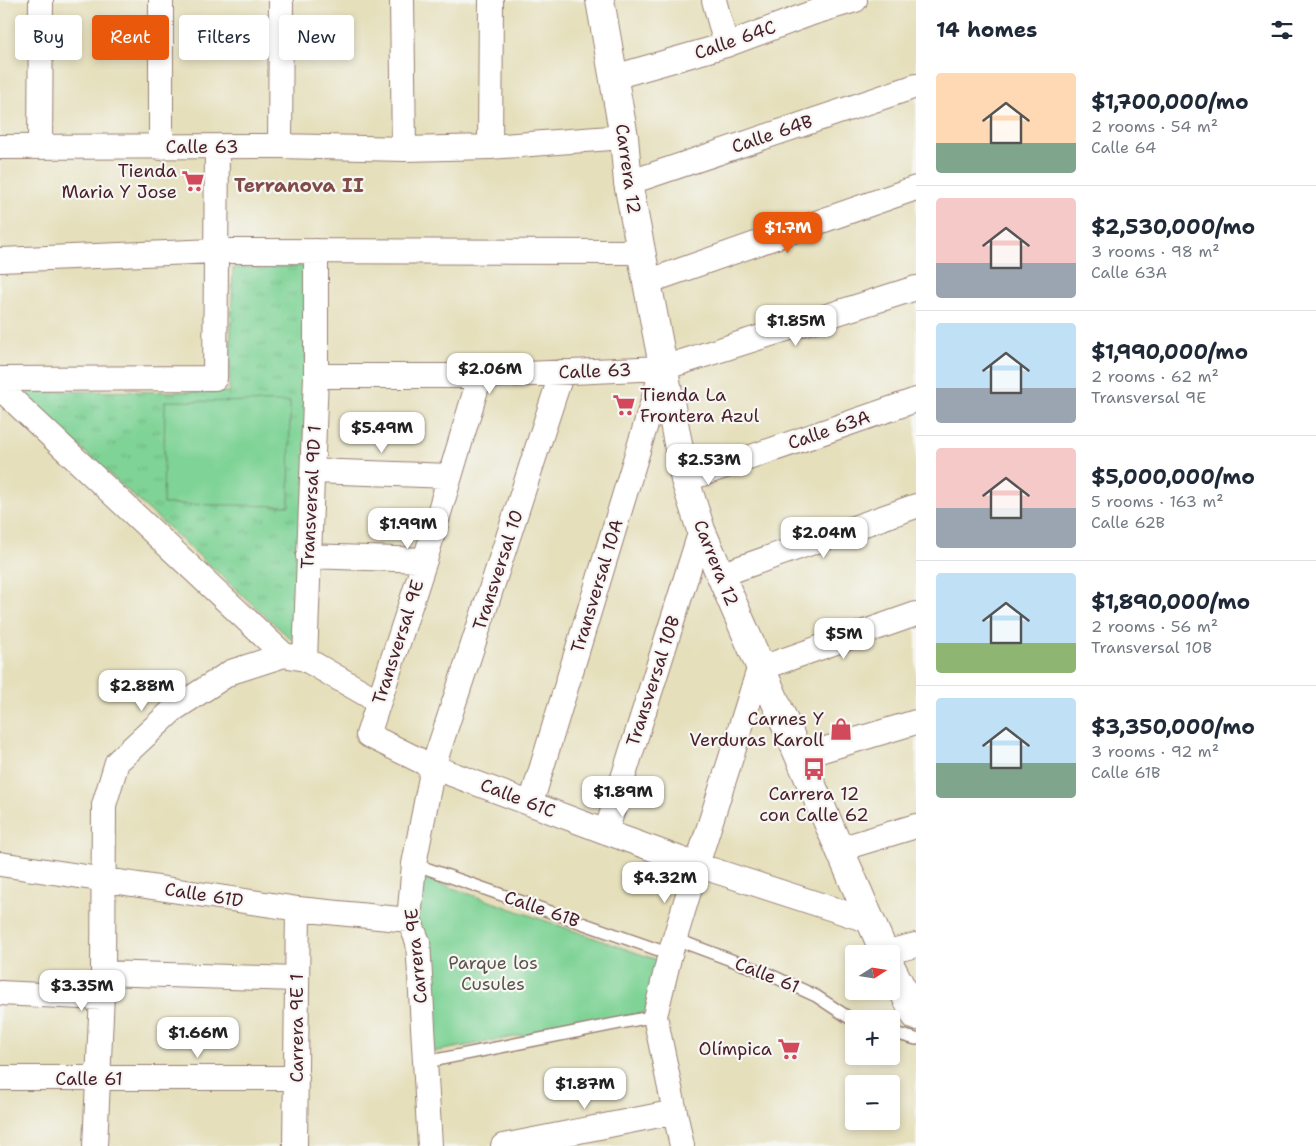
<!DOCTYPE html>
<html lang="en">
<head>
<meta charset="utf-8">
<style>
  body { margin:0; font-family:"Shantell Sans",sans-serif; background:#f2f2f3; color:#1f2937; height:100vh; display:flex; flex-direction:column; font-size:19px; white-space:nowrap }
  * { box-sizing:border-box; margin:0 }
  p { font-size:16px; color:#747a83 }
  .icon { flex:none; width:28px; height:28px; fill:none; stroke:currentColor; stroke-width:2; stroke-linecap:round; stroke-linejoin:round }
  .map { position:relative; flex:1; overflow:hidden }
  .panel { display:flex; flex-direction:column; background:#fff; width:400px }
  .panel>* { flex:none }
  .guide { position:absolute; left:15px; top:15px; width:475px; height:45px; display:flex; gap:10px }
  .needle { width:32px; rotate:78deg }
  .fabs { position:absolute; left:845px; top:945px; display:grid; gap:10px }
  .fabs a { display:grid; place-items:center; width:55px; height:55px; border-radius:5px; background:#fff; box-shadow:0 2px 8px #0003; font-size:25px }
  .price { position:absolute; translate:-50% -42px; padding:0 11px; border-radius:10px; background:#fff; color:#222; font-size:16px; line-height:32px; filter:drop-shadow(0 1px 2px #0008) }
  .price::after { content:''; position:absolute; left:50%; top:30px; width:15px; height:11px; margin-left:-8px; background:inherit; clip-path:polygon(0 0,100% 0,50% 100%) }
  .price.current { background:#ea580c; color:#fff }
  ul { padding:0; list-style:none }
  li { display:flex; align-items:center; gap:15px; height:125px; padding:0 20px }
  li+li { border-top:1px solid #e0e1e3 }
  li span { display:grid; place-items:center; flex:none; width:140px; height:100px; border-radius:5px; color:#555 }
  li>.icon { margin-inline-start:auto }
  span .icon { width:60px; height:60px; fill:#fffc; stroke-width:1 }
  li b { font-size:21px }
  h2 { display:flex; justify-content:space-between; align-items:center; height:60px; padding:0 20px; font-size:21px }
  .chip { padding:0 18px; border-radius:5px; background:#fff; box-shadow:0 2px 8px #0003; font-size:18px; line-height:45px }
  .chip.current { background:#ea580c; color:#fff }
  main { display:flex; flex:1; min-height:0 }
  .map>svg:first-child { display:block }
  .grass { fill:url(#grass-tufts); stroke:#647960 }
  .park { fill:#7fd396; stroke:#647960 }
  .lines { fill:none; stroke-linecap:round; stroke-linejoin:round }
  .lane-casing { stroke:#987f73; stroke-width:14 }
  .street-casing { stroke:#987f73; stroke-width:26 }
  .secondary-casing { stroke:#987f73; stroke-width:30 }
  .lane { stroke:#fff; stroke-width:11 }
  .street { stroke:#fff; stroke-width:24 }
  .secondary { stroke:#fff; stroke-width:28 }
  .labels { text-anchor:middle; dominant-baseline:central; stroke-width:4.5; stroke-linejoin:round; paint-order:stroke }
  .street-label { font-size:18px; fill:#4a1f2b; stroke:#f6f6f2 }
  .poi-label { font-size:18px; fill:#4a1f2b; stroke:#f6f6f2; text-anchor:end }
  .park-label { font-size:18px; fill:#5a554b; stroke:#f6f6f2 }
  .neighbourhood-label { font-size:19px; font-weight:bold; fill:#814c48; stroke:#f6f6f2 }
</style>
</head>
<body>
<main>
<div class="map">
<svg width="916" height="1146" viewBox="0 0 916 1146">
  <defs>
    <pattern id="grass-tufts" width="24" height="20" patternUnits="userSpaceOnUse" patternTransform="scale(1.25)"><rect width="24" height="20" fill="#7fd396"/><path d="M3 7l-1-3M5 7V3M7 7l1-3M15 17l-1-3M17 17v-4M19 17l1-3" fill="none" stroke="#6fb581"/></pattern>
  </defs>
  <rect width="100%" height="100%" fill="#f6f6f2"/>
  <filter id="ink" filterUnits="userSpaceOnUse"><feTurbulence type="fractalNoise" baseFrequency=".02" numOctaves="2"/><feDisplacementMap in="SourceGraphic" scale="10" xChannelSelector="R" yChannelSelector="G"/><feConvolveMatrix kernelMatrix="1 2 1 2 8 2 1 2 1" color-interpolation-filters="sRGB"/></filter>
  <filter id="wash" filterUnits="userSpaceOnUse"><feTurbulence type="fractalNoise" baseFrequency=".0096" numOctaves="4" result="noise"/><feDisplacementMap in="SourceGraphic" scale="20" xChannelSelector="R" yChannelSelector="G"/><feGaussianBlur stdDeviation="1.12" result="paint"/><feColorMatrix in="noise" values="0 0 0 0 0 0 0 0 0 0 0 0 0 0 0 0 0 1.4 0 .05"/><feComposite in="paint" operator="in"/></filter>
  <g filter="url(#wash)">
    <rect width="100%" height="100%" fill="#e5dfbb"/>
    <path class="grass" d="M307 266 304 651 18 391 229 392 233 268Z"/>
    <path class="park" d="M165 401 290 402 289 506 163 504Z
      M421 877 657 960 645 1013 432 1052 417 917Z"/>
  </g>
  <g filter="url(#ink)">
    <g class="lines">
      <defs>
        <path id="lane" d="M414 864 670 954
          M675 939 766 973 816 996 854 1021
          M891 1032 916 1039
          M426 1062 655 1016"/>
        <path id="street" d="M402 0 404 149
          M714 0 726 45
          M614 77 726 45 812 13 855 0
          M280 146 281 0
          M0 147 280 146 404 149 490 147 624 137
          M40 147 41 0
          M490 147 491 0
          M161 148V0
          M628 183 916 86
          M316 251V376L305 659 378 701
          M0 260 215 251 642 252
          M647 282 916 188
          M316 376H480L663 368 916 288
          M480 376 425 560 368 735 433 767 606 832 697 865 870 921
          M0 379 215 378 217 148
          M0 388 284 655
          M313 471 450 476
          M685 480 916 400
          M308 556 425 560
          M720 575 916 506
          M799 757 916 722
          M531 803 663 368
          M606 832 701 530
          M840 849 916 826
          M0 864 298 909 409 920
          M884 953 916 945
          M103 973 297 979
          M0 993 102 998
          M0 1078H297
          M95 1146 103 973 104 805 117 762 174 709 231 672 284 655 305 659
          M295 1146 298 909
          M430 1146 418 942 409 920 414 864 433 767 562 372
          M503 1146 675 1112
          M682 1146 655 1016 670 954 697 865 759 669 916 614"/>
        <path id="secondary" d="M600 0 624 137 628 183 685 480 701 530 885 954
          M891 967 916 1016"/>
      </defs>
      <use href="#lane" class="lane-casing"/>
      <use href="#street" class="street-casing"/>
      <use href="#secondary" class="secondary-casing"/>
      <use href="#lane" class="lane"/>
      <use href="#street" class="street"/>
      <use href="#secondary" class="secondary"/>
    </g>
  </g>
  <defs>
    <symbol id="supermarket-bare" viewBox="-9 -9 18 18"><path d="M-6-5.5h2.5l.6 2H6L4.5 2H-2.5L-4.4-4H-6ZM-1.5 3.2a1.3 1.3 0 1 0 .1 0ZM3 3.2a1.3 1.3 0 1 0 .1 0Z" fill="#d1495b" stroke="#f6f6f2" stroke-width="2.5" paint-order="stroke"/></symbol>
    <symbol id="shop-bare" viewBox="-9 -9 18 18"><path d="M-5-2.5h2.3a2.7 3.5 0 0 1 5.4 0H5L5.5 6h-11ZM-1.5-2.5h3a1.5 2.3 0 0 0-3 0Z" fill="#d1495b" stroke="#f6f6f2" stroke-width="2.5" paint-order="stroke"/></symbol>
    <symbol id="bus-bare" viewBox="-9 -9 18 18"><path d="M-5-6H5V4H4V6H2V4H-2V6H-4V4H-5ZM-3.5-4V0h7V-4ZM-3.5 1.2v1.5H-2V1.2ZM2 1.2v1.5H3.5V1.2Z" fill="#d1495b" stroke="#f6f6f2" stroke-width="2.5" paint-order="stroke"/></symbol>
  </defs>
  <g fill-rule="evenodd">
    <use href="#supermarket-bare" x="177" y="165" width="32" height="32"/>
    <use href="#supermarket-bare" x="608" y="389" width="32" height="32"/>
    <use href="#shop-bare" x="825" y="713" width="32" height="32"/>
    <use href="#bus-bare" x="798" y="753" width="32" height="32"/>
    <use href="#supermarket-bare" x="773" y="1033" width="32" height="32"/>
  </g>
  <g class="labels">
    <g class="street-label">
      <text transform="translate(735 40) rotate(-19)">Calle 64C</text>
      <text transform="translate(772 134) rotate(-19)">Calle 64B</text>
      <text x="202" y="147">Calle 63</text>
      <text transform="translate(628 169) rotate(82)">Carrera 12</text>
      <text transform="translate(595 371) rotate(-2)">Calle 63</text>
      <text transform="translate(829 430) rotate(-19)">Calle 63A</text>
      <text transform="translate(311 497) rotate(-87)">Transversal 9D 1</text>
      <text transform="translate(716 563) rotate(68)">Carrera 12</text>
      <text transform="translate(498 570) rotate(-72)">Transversal 10</text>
      <text transform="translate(597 586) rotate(-73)">Transversal 10A</text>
      <text transform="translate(398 642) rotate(-72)">Transversal 9E</text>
      <text transform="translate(653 681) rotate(-72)">Transversal 10B</text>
      <text transform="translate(518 798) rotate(21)">Calle 61C</text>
      <text transform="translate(204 895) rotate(9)">Calle 61D</text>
      <text transform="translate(542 909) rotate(19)">Calle 61B</text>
      <text transform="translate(416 956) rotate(-96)">Carrera 9E</text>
      <text transform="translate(767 975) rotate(22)">Calle 61</text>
      <text transform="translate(297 1028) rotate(-90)">Carrera 9E 1</text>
      <text x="89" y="1079">Calle 61</text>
    </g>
    <g class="poi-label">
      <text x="177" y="171">Tienda<tspan x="177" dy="21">Maria Y Jose</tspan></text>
      <text x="640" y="395" text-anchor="start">Tienda La<tspan x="640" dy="21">Frontera Azul</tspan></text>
      <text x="824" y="719">Carnes Y<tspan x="824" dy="21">Verduras Karoll</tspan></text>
      <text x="814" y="794" text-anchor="middle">Carrera 12<tspan x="814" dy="21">con Calle 62</tspan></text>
      <text x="772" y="1049">Olímpica</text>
    </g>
    <g class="park-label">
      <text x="493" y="963">Parque los<tspan x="493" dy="21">Cusules</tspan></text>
    </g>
    <g class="neighbourhood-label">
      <text x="299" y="185">Terranova II</text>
    </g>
  </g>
</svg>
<div class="fabs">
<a><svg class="needle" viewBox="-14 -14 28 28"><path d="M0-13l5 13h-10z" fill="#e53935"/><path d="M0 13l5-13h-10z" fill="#747a83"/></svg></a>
<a>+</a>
<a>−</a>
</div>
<b class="price current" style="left:788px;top:254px">$1.7M</b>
<b class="price" style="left:796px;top:347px">$1.85M</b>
<b class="price" style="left:490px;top:395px">$2.06M</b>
<b class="price" style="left:382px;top:454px">$5.49M</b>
<b class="price" style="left:709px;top:486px">$2.53M</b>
<b class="price" style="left:408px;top:550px">$1.99M</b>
<b class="price" style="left:824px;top:559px">$2.04M</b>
<b class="price" style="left:844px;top:660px">$5M</b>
<b class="price" style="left:142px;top:712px">$2.88M</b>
<b class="price" style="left:623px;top:818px">$1.89M</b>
<b class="price" style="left:665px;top:904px">$4.32M</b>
<b class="price" style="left:82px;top:1012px">$3.35M</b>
<b class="price" style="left:198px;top:1059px">$1.66M</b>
<b class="price" style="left:585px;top:1110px">$1.87M</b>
<div class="guide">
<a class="chip">Buy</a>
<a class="chip current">Rent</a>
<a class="chip">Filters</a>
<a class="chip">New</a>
</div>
</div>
<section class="panel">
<h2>14 homes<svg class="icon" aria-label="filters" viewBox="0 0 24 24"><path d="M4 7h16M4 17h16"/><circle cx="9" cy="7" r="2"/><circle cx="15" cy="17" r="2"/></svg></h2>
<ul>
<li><span style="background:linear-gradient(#ffd9b3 70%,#7fa58c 0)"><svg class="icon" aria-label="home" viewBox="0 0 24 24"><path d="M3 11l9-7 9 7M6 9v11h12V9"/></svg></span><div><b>$1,700,000/mo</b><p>2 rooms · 54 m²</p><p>Calle 64</p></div></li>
<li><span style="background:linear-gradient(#f6c9c9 65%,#9aa5b1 0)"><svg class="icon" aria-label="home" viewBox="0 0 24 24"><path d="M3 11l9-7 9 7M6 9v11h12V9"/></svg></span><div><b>$2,530,000/mo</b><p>3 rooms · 98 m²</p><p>Calle 63A</p></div></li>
<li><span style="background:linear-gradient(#bfe0f5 65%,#9aa5b1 0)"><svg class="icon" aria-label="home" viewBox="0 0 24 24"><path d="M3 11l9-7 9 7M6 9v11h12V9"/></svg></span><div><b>$1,990,000/mo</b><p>2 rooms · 62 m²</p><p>Transversal 9E</p></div></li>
<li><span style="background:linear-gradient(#f6c9c9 60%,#9aa5b1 0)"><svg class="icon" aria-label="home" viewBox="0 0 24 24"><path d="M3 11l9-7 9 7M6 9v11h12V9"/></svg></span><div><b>$5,000,000/mo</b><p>5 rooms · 163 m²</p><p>Calle 62B</p></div></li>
<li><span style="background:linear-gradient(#bfe0f5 70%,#8fb573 0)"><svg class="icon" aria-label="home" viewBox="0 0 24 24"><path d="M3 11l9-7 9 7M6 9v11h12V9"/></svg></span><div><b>$1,890,000/mo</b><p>2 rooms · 56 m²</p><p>Transversal 10B</p></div></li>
<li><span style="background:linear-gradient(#bfe0f5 65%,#7fa58c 0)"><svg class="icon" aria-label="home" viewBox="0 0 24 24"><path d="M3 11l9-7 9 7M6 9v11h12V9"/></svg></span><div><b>$3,350,000/mo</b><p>3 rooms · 92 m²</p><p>Calle 61B</p></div></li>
</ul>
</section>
</main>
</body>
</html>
